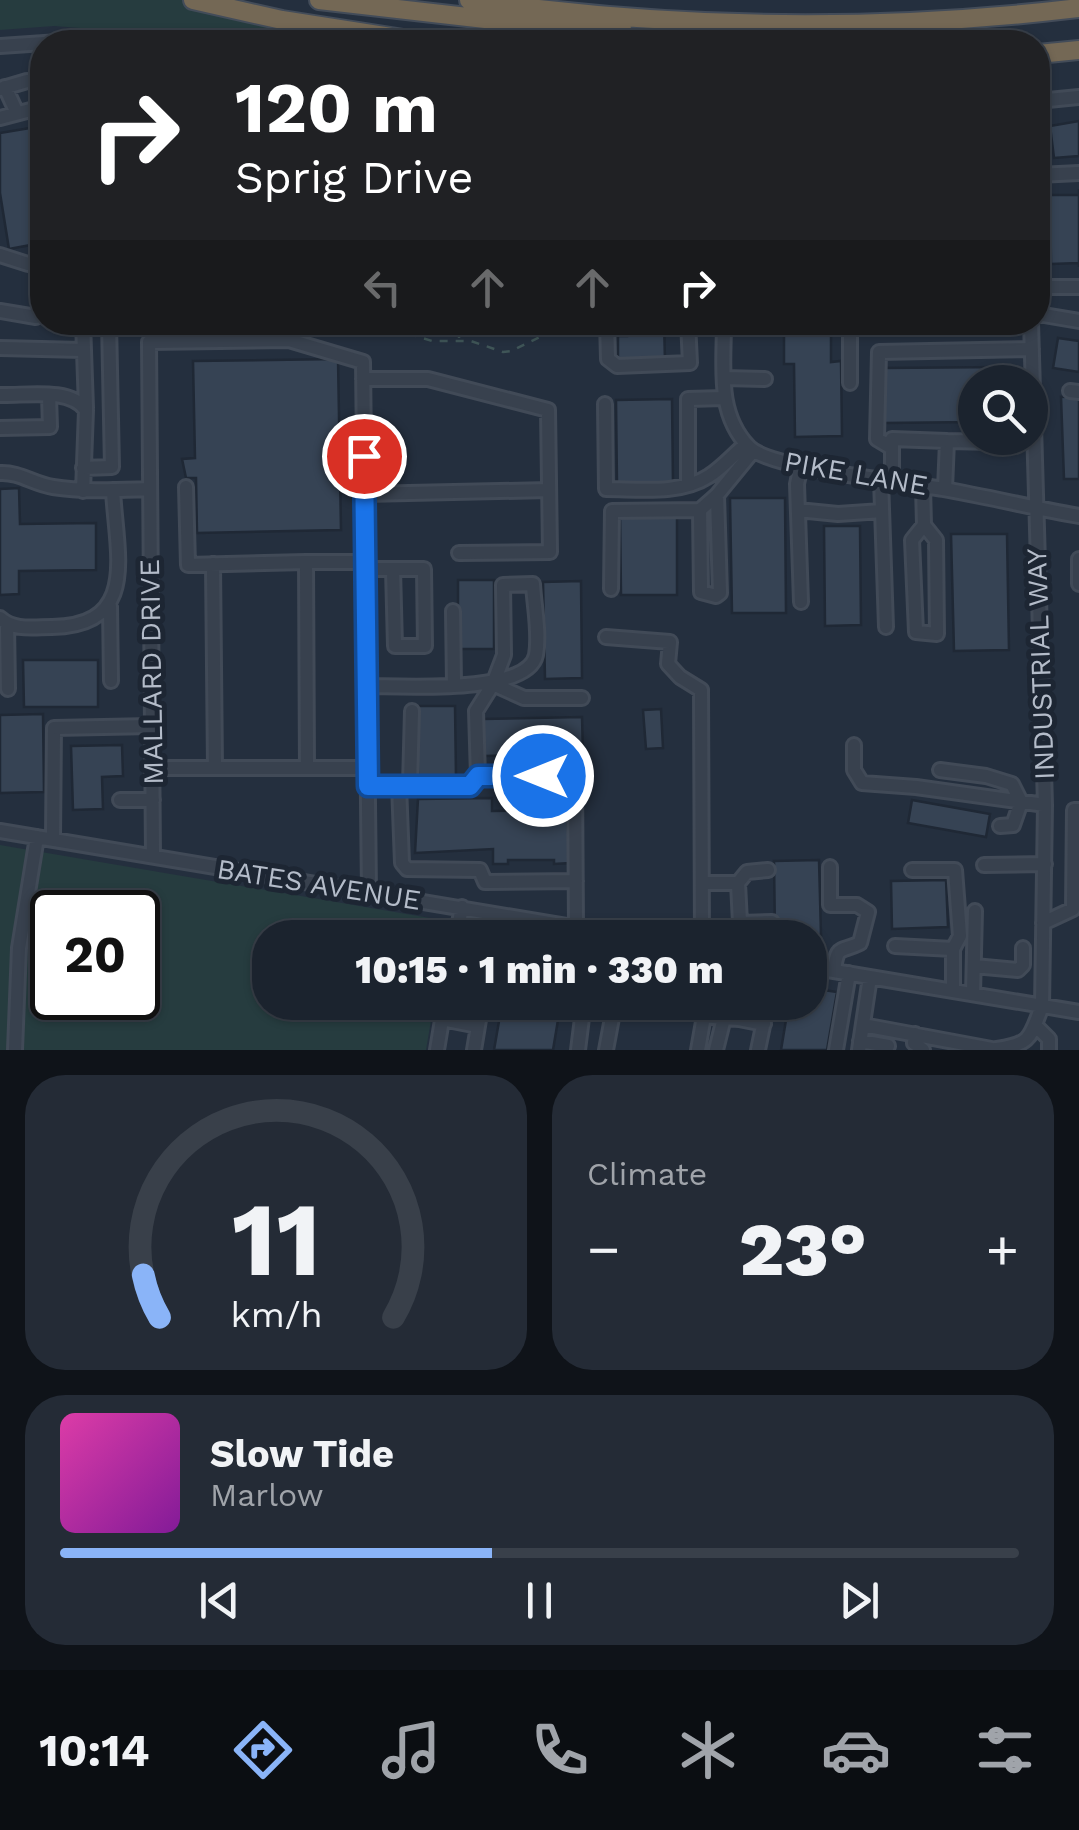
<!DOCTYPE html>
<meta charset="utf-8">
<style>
:root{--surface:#1b232e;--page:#242b36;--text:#f1f3f6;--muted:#a0a4aa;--line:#39404a;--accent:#8ab4f8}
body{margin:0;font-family:"Work Sans",sans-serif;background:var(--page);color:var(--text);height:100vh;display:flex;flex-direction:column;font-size:38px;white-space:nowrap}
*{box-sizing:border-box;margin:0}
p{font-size:32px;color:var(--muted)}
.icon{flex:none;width:55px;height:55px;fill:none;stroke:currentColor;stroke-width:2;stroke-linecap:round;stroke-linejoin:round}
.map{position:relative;height:1050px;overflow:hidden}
.panel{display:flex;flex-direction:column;gap:25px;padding:25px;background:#0f1319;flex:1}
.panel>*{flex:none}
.banner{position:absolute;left:30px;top:30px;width:1020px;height:305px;border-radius:40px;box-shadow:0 2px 8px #0004,0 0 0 2px var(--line);background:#202124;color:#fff;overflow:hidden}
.controls{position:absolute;left:958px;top:365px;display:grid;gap:20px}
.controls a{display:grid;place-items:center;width:90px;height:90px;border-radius:50%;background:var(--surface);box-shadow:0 2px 8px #0004,0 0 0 2px var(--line);font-size:50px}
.speed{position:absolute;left:30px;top:890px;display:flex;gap:20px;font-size:50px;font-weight:700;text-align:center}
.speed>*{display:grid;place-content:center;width:130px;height:130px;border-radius:50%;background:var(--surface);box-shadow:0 2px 8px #0004,0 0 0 2px var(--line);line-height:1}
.speed .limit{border:5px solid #111;border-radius:15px;background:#fff;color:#111}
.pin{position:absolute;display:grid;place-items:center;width:85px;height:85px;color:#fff;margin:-42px;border:5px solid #fff;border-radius:50%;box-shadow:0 2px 10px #0007}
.me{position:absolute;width:110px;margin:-55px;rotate:270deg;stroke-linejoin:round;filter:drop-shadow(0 0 8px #0008)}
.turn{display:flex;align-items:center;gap:35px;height:210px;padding:0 40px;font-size:45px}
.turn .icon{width:130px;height:130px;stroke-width:2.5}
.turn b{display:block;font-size:70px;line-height:85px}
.lanes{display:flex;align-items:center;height:95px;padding:0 40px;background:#0003;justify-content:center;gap:50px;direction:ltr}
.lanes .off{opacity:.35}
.big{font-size:75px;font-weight:800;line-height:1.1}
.panel .card{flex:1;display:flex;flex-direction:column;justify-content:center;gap:15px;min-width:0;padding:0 35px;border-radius:40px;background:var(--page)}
.panel .dial{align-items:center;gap:0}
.dial svg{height:260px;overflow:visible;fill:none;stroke:var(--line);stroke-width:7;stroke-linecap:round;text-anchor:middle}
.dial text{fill:var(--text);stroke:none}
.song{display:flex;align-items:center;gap:30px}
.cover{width:120px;height:120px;border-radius:15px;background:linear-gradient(135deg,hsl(320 70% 55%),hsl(290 70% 35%))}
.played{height:10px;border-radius:5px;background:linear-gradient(90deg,var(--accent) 45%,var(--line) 45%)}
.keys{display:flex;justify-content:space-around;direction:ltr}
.heat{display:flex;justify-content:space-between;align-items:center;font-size:55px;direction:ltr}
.panel .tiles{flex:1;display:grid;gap:25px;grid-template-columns:1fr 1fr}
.card:last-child{grid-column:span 2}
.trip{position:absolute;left:252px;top:920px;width:575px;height:100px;border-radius:40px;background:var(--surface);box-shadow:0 2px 8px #0004,0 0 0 2px var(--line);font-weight:800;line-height:100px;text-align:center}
.tab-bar{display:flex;height:160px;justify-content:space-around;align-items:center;background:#0b0e12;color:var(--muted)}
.tab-bar .icon{width:70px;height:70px}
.tab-bar .selected{color:var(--accent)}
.tab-bar b{font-size:45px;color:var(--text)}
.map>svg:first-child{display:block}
.green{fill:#263c3f;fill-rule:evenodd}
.building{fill:#364354;stroke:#1f2835;stroke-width:2.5}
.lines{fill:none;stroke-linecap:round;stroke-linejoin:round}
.minor-casing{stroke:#414a57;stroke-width:18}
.highway-casing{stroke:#434c59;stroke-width:22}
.path{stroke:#3f5557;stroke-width:2.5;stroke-dasharray:8 8;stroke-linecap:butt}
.minor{stroke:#38414e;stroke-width:12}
.highway{stroke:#746855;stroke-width:18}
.route-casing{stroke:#114b97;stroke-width:25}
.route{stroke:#1a73e8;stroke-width:18}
.labels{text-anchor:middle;stroke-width:10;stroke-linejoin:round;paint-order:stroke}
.street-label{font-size:28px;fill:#b4bcc9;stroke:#1d2633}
</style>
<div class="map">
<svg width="1079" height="1050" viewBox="0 0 1079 1050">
<rect width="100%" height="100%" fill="#242f3e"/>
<!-- green -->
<path class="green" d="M0,0h193l230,42h-238l-80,-12 -51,-4 -54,4z
M0,845l436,74 8,7 2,11 -176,1v64l164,1 -8,47h-426zM52,912h86v86h-86z"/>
<!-- building -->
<path class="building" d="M1079,121v35l-25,2 -4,-32z
M42,126v127l-5,1 -1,-10 -27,5 -9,-56v-60z
M1079,189v78v-4l-28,1 -1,-69h29z
M627,322h37l1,39 -47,1v-26h9z
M784,322h47v40l10,-1 1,75 -47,1 -1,-73h-10z
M1058,338l21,3v31l-26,-4z
M338,359l3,171 -144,3 -1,-55h-10l-4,-19 13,-1 -2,-97z
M1007,367v15h-32v40l-92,1 -1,-55z
M1079,396v83h-15l-3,-82z
M672,399l1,85 -56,1 -1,-85z
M19,488l1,36 76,-1v47l-77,1v23l-19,1v-106z
M730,498h55l1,115h-54z
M620,511h57v84h-56z
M824,526h36l1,99 -36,1z
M951,534h56l2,116 -55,1z
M458,580h36v69h-36z
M581,581l1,97 -37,1 -2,-97z
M23,660h75v47h-74z
M417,706h38l1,71 -38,1z
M661,709l2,39 -17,1 -3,-39z
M43,714l1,78 -44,1v-78z
M582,717l1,37 -100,2 -1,-37z
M122,745l1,31 -21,1 1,32 -30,1 -2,-64z
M492,798v13l75,-1 3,53 -16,1v-4h-46v4h-15v-15l-78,4 3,-54z
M912,800l78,14 -4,23 -78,-14z
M819,860l2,75h-46l-1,-74z
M946,880l2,47 -56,2 -1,-48z
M810,988l27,4 -10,58h-46l8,-48h21z
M502,1004l57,10 -6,36h-59z"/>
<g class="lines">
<!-- minor casing -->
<g class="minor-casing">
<path id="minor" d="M0,46l59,-4
M5,87l12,26
M0,89l27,-8
M1038,101l41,-4
M0,118l42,-11
M1038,175l41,-2
M0,255l28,9 14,-1
M1038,287h41
M0,311l36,6
M1038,314l41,7
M83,322l3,86
M607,322l1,37 9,7 73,-3 -2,-41
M724,322c0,44 -8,91 25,125 21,22 157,35 194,42 46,8 90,19 136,27
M0,348l83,2
M724,378l41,1
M363,379h65l120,31 2,142 -91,1
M850,383v-61
M1070,391l9,1
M0,395c25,1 70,-8 86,15l-3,81
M605,404l1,85c33,0 74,6 103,-13 13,-8 25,-22 37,-32
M0,428l50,-1 -1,-31
M892,448l-15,-9 2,-87 153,-3
M83,468l29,-1 -3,-145
M0,473c20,-1 33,11 53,14 32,5 64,3 96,2
M881,479l5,148
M892,480v-41l55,2
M688,484v-85l36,-1
M923,486l1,39 12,15 1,94 -21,-2 -4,-92 12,-15
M186,487l2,78 118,-3
M945,489l2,-48 49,1
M364,494l185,-4
M717,495l3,98 -4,3 -15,-4 -1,-82 17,-15 36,-44
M798,510l40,4 44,-3
M1079,559v25
M213,564l2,204
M365,569h59l1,77h-30l-2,-77
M611,589l1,-78 88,-1
M801,602l-4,-118 4,-19
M110,606l1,75
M453,611l1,73
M0,618c14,13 34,9 52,9 88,-1 64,-74 61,-137
M7,624l1,65
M606,637l64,5 -2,22 12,13 21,13 1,248
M493,684l31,14h58
M366,686c34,0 162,9 170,-31 4,-22 -2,-50 -3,-71l-30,1 1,70 -11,29 -17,27 2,65 97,-1 1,152
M412,711l-2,74 60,1 8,-10
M854,745v25l8,13 54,4 129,18
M152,768h215
M307,768l-1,-206h59
M940,770l46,6 26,8 9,18 -8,23 -13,1
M399,785l3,78 5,6 73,1 5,12 91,-1
M368,786l40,-1
M120,800h33
M0,831l638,107
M53,839l1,-111 98,-2
M153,856l-4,-514 140,-2 74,22 6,530
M984,865l61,-1
M830,867v38h27l11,7 -8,31c-20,10 -23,1 -26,28
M912,870h43l5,66 -7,13
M703,883h35l2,40
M738,883l9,-11 21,-2
M1043,923l30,-14 1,-99h5
M456,938l6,-31
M737,938l3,-15 32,-1
M895,946l58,3v42
M974,966l44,4 5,-5v-17
M810,967l269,45
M973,994l2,-83
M741,1002l-2,17 25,5
M442,1019l36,7
M863,1025l134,25
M1035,1025l14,14v11
M915,1034l-1,9 9,7
M860,1041l28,5
M997,1049c35,-5 33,-12 45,-43l3,-201 -14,-483
M15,1050l4,-102 18,-111
M437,1050l8,-48
M474,1050l8,-48
M578,1050l6,-48
M606,1050l9,-48
M698,1050l6,-34 20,2
M716,1050l8,-32 15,1
M758,1050l10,-48
M836,1050l13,-77
M859,1050l11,-73"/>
</g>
<!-- highway casing -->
<g class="highway-casing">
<path id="highway" d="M193,0l89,20 141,22
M319,0l175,20 128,9
M469,0c202,29 408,32 610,8
M1038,54l41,-4"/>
</g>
<!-- path -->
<path class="path" d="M346,322l48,7 38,12h39l32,11 8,-1 33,-16 28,-6 5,-7
M459,338l1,-16"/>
<!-- minor -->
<use href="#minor" class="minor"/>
<!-- highway -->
<use href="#highway" class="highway"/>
</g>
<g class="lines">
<!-- route casing -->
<g class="route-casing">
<path id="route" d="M364,456l4,330h102l8,-10h65"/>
</g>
<!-- route -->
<use href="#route" class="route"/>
</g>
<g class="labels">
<!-- street labels -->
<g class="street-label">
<text transform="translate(856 473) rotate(10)" y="10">PIKE LANE</text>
<text transform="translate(1040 664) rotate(-92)" y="10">INDUSTRIAL WAY</text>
<text transform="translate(151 672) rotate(-91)" y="10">MALLARD DRIVE</text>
<text transform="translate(319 884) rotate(9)" y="10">BATES AVENUE</text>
</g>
</g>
</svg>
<div class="controls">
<a><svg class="icon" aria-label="search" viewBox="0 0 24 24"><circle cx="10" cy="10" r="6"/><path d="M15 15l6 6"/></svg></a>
</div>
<div class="speed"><div class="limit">20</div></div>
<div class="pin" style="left:364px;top:456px;background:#d93025"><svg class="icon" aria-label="arrive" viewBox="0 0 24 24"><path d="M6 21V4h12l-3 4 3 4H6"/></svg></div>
<svg class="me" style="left:543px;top:776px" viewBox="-20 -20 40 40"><circle r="17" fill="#1a73e8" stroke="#fff" stroke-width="3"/><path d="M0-11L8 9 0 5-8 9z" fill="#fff"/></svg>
<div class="trip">10:15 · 1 min · 330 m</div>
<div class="banner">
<div class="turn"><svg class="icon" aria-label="right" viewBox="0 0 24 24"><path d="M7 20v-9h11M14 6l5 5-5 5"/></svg><div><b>120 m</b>Sprig Drive</div></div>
<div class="lanes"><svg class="icon off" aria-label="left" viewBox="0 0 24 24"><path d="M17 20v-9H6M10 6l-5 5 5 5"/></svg><svg class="icon off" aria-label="ahead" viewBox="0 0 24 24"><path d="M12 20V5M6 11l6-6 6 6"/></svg><svg class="icon off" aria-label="ahead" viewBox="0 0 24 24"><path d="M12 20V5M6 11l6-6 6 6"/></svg><svg class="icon" aria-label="right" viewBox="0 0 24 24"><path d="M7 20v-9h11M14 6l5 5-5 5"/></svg></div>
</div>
</div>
<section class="panel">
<div class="tiles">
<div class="card dial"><svg viewBox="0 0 100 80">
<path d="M14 69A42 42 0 1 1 86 69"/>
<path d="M14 69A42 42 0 0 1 9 56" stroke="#8ab4f8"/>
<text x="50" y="56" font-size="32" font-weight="700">11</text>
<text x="50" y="72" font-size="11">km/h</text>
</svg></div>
<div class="card"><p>Climate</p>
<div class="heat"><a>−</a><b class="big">23°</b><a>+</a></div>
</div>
<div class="card">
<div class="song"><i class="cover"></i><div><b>Slow Tide</b><p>Marlow</p></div></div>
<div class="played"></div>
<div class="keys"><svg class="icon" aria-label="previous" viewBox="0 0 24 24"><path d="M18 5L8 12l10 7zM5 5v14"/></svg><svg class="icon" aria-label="pause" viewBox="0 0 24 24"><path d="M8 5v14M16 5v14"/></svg><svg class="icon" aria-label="next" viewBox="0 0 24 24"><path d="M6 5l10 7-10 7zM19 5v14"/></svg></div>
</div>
</div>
</section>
<nav class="tab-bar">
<b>10:14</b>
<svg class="icon selected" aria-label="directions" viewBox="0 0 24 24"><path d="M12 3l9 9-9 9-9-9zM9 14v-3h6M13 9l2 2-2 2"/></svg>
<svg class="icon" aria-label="music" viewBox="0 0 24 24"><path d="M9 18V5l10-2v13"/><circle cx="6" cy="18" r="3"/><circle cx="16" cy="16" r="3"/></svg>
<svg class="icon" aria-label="phone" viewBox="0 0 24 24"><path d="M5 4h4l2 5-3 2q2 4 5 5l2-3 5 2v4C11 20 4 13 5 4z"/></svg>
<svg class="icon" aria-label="climate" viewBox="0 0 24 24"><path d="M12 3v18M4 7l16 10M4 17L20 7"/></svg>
<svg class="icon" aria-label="car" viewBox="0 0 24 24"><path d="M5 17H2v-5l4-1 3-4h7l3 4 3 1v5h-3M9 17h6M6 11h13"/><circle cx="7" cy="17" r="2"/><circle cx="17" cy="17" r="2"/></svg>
<svg class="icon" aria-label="filters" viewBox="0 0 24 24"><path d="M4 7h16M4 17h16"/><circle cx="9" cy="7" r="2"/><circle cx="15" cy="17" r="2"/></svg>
</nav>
